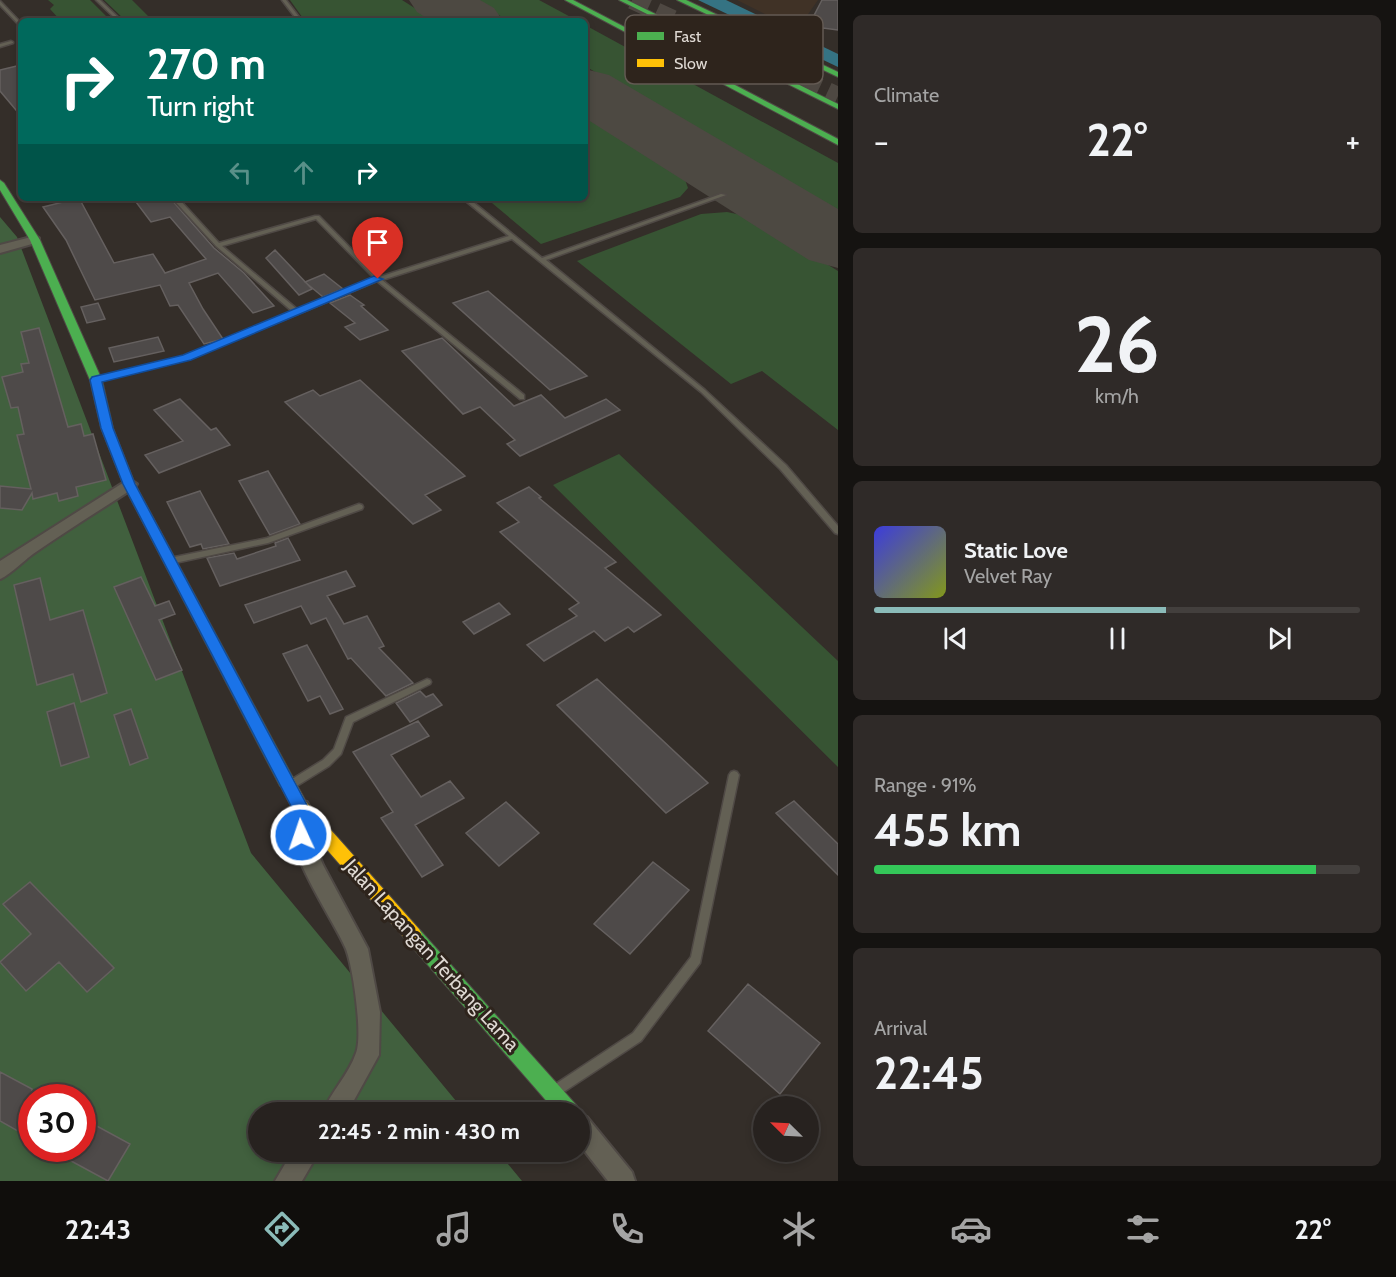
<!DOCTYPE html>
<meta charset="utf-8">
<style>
:root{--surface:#27221f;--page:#2f2a28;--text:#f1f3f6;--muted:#a4a4a4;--line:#433f3d;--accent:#8bbbb9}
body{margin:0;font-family:Cabin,sans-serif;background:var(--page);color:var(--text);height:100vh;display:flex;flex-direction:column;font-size:22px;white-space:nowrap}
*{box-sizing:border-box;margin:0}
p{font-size:20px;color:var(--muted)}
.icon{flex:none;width:33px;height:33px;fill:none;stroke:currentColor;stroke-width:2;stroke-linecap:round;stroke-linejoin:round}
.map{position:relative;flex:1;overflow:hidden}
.panel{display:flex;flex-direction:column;gap:15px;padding:15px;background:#151311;width:558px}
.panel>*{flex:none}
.top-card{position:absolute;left:18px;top:18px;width:570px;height:183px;border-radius:9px;box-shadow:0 3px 9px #0003,0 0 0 2px var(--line);background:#00695c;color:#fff;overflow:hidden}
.needle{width:39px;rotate:294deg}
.buttons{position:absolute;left:753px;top:1096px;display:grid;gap:12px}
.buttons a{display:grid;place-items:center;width:66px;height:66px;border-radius:50%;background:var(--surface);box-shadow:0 3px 9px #0003,0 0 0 2px var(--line);font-size:30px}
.speed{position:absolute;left:18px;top:1084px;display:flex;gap:12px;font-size:30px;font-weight:700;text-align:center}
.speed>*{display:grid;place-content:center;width:78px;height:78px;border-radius:50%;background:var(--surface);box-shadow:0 3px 9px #0003,0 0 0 2px var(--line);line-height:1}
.speed .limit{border:9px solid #d22;background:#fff;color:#111}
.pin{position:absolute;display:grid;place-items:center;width:51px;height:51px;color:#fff;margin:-62px -26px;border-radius:50% 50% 50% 0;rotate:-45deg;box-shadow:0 0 6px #0007}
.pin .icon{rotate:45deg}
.me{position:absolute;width:66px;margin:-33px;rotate:357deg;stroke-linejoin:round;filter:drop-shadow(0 0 4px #0008)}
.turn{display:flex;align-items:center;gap:21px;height:126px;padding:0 30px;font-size:27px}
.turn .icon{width:78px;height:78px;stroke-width:2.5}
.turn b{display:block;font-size:42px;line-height:51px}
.lanes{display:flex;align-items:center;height:57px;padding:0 30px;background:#0003;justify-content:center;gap:30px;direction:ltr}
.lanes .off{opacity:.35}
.big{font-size:45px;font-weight:700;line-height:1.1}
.panel .card{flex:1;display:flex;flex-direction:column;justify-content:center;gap:9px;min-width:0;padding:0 21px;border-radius:9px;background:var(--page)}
.panel .dial{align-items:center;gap:0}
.dial b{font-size:78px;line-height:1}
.song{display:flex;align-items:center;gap:18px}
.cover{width:72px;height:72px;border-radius:9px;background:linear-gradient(135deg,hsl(240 70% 55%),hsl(70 70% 35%))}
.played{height:6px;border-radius:3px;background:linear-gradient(90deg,var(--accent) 60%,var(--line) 60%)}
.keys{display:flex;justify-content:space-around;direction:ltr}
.heat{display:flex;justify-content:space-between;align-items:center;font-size:33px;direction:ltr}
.charge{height:9px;border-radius:4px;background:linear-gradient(90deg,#34c759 91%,var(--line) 0)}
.trip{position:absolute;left:248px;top:1102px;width:342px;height:60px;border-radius:30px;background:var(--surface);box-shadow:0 3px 9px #0003,0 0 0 2px var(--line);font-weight:700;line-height:60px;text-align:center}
.menu{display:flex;height:96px;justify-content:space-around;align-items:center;background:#100e0c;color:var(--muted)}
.menu .icon{width:42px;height:42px}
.menu .active{color:var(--accent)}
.menu b{font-size:27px;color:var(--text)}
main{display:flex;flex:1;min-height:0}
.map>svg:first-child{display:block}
.built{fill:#403226}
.green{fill:#375433}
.forest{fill:#41603e;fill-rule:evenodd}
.water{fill:#357383}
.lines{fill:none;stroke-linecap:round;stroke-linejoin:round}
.runway{fill:#4d4942;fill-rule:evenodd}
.building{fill:#4e4a49;stroke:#65605f;stroke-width:1.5}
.highway-tunnel{stroke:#4e4842;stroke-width:18;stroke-dasharray:18 9;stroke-linecap:butt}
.lane-casing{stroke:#4f4945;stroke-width:3}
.street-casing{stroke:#4f4945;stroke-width:4}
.fast-casing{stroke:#4f4945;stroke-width:2}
.slow-casing{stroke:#4f4945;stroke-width:2}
.lane{fill:#636054;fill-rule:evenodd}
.street{fill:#636054;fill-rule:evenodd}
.fast{fill:#4caf50;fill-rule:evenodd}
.slow{fill:#ffc107;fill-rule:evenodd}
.route{fill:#1a73e8;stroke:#114b97;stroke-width:1.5}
.labels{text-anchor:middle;stroke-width:6;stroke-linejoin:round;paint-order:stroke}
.street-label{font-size:20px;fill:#dfd9d3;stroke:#2e241c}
.key{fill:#2e241c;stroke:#635a53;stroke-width:1.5}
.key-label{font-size:16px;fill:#dfd9d3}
</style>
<main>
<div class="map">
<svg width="838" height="1181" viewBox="0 0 838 1181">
<rect width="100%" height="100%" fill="#342e29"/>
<!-- built -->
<path class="built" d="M737,0h81l-21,30z"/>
<!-- green -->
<path class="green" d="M48,0h42l21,21h-50l-11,-12 4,-4z
M104,0h28l21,21h-27z
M290,0h112l33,21h-130z
M473,0h66l39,21h-69z
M585,25l253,138v52l-253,-149z
M585,115l99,62 4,11 -8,9 -139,47 -55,-46h99z
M727,212l24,5 87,54v159l-76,-59 -31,13 -154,-123 124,-47z
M619,454l219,207v106l-285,-282z"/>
<!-- forest -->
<path class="forest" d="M0,217l17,20 234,616 215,260h-208v39h240l24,29h-522zM32,1098h50v51h-50z"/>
<!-- water -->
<path class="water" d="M698,0h28l112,54v13z"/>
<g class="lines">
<!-- runway -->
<path class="runway" d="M409,0h71l14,8 9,13h-72l-14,-9z
M585,69l24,6 229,134v59l-29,-8 -224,-142z"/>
</g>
<!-- building -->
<path class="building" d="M822,0h16v30l-15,-2 -6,9 -11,-6z
M21,65v51l-21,-25v-21z
M79,198l35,65 39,-9 12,19 41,-14 -36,-42 -19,5 -18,-24h37l44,50 30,25 30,33 -21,7 -35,-40 -29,10 14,26 20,30 -19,5 -26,-39 -8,1 -10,-21 -65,15 -29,-60 -23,-33z
M275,250l37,39 -13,6 -33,-37z
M324,274l19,15 -20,8 -18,-15z
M488,291l99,85 -37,14 -97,-87z
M350,295l14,10 -3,1 27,24 -28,10 -15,-13 10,-4 -25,-20z
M98,303l7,16 -18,4 -6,-16z
M39,328l29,99 13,-3 3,12 9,-2 13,46 -30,7 2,9 -19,5 -2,-8 -24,6 -1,-6 -10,17 -22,-2v-22l31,3 -14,-54 7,-1 -6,-27 -7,1 -9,-31 21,-5 -2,-8 8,-1 -8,-31z
M158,337l6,14 -50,11 -5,-14z
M442,338l72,68 27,-11 24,23 41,-19 14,11 -100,46 -13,-12 8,-4 -35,-33 -17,7 -61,-63z
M360,380l105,96 -40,19 16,15 -28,14 -128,-122 28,-12 7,6z
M180,399l31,31 5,-2 14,17 -71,28 -14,-18 38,-14 -29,-31z
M268,471l32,53 -30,11 -31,-54z
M529,487l12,10 -2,1 77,64 -11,6 56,47 -27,17 -6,-5 -23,14 -11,-10 -50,30 -17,-16 50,-29 -8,-7 10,-6 -79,-71 19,-10 -22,-19z
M200,491l29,53 -26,5 -2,-5 -11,3 -23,-45z
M288,538l12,22 -80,26 -13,-28 27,-5 3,6 39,-13 -1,-3z
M346,571l9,15 -28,10 17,28 23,-8 17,30 -5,2 34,35 -27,13 -35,-38 -3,1 -22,-41 -15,6 -10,-18 -47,17 -9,-18z
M141,577l14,29 14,-5 6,13 -16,6 23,50 -26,10 -42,-93z
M40,578l10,42 33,-10 24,83 -26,9 -8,-28 -36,11 -23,-100z
M499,603l11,11 -36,20 -11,-12z
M307,645l36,64 -13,5 -10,-18 -12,5 -25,-47z
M597,679l111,104 -42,30 -109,-108z
M420,691l6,6 7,-3 9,11 -32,17 -14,-19z
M74,703l15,54 -28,9 -14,-54z
M131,709l17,49 -18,7 -16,-50z
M418,721l11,15 -38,19 30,42 29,-16 14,17 -49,27 28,40 -21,12 -41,-59 12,-6 -40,-60z
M794,801l44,43v31l-62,-62z
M506,802l33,31 -40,33 -33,-33z
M653,862l36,28 -59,64 -36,-30z
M30,882l84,86 -27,24 -28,-30 -33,29 -26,-29 31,-28 -28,-30z
M748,984l72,59 -40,51 -72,-63z
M0,1072l32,17v50l-32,-18z
M82,1118l48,26 -22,37 -59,-32h33z"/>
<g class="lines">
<!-- highway-tunnel -->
<path class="highway-tunnel" d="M632,0l206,96"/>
<!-- lane casing -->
<g class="lane-casing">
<path id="lane" d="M96,0h4l22,21h-4z
M282,0h4l16,21h-4z
M0,1l21,22v4l-21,-22z
M11,41l2,1v1l-13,4v-3z
M721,194l5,1 -180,65 159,130 81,75 52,61v8l-3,-1 -55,-64 -79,-77 -189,-153 -130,41 142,115v4h-4l-143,-118 -188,78 -93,23 -3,-2 1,-1 91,-22 108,-45 -77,-66 -44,-48h6l41,45 96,-27h4l60,61 130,-41 -47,-38h6l74,60zM316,219l58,59 -76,32 -76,-64z
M359,504l3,1 1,2 -1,2 -94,34 -98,21 -4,-3 4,-3 97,-20z
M427,679l3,1 1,2 -1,2 -77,38 -12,32 -12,12 -34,21 -3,1 -3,-1 -2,-3 2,-3 34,-21 11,-11 12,-32z
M734,771l3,1 2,3 -39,188 -59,78 -79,52 -4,2 -4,-2 -2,-4 2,-4 79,-52 58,-76 38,-182 2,-3z"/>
</g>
<!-- street casing -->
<g class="street-casing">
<path id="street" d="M35,236l4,2v4l-39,11v-8z
M129,479l8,5 -3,4c-34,22 -68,43 -101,66 -8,6 -26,23 -33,25v-18z
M300,800l7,2 3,6 1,27 12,30 45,84 12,63 -1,43 -32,58h-25c9,-21 27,-39 34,-60 7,-18 -3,-85 -10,-104 -15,-35 -71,-110 -53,-147z
M579,1113l8,4 45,55 3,9h-27l-29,-37z
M292,1152h27l-17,29h-27z"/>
</g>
<!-- fast casing -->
<g class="fast-casing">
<path id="fast" d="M565,0h8l265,139v6z
M619,0h8l211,104v5z
M677,0h9l152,72v5z
M0,180l4,3 36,57 62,140 11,48 22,56 157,292 2,5 -2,5 -6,2 -6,-2 -157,-302 -22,-56 -11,-48 -60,-140 -30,-50z
M413,927l6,2 158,177 3,7 -1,2 -22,-2 -150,-172 -3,-6 3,-6z"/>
</g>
<!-- slow casing -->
<g class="slow-casing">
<path id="slow" d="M286,774l6,2 14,26 113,127 3,6 -3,6 -6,2 -6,-2 -113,-129 -16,-31 2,-5z"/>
</g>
<!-- lane -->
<use href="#lane" class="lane"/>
<!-- street -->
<use href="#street" class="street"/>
<!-- fast -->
<use href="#fast" class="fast"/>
<!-- slow -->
<use href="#slow" class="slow"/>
</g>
<!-- route -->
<path class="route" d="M374,276l9,3 -192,81 -89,22 11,46 22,56 173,323 1,28 -2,5 -6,2 -6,-2 -2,-5 -1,-27 -169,-324 -22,-56 -11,-48 2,-3 91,-22z"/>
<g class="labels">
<!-- street labels -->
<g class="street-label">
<text transform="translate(432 955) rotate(48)" y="7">Jalan Lapangan Terbang Lama</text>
</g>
</g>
<!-- legend -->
<rect x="625" y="15" width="198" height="69" rx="9" class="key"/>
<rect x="637" y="32" width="27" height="8" fill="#4caf50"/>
<rect x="637" y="59" width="27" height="8" fill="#ffc107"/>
<g class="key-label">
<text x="674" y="42">Fast</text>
<text x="674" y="69">Slow</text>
</g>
</svg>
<div class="buttons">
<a><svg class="needle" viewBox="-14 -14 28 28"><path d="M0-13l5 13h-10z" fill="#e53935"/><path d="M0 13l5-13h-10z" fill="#a4a4a4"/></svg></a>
</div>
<div class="speed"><div class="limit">30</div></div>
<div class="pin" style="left:378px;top:279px;background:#d93025"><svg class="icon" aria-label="arrive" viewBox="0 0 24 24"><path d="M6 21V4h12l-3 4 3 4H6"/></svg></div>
<svg class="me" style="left:301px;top:835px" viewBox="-20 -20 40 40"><circle r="17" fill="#1a73e8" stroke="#fff" stroke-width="3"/><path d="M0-11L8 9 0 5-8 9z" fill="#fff"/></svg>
<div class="trip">22:45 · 2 min · 430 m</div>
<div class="top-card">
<div class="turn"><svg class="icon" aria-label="right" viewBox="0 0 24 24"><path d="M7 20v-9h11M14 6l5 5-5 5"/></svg><div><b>270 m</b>Turn right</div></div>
<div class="lanes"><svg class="icon off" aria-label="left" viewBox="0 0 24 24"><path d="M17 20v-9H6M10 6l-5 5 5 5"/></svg><svg class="icon off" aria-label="ahead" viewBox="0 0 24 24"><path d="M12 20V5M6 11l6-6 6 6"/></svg><svg class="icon" aria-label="right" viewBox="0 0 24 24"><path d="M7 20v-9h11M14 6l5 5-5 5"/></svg></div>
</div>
</div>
<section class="panel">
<div class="card"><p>Climate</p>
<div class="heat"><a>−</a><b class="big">22°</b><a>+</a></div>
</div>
<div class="card dial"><b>26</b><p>km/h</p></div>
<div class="card">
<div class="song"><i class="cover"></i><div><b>Static Love</b><p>Velvet Ray</p></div></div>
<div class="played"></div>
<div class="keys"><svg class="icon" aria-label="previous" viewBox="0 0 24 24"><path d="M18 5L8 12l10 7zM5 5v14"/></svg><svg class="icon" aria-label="pause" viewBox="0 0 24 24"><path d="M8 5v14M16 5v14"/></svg><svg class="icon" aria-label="next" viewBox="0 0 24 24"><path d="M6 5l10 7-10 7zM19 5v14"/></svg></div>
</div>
<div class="card"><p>Range · 91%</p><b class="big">455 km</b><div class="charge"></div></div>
<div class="card"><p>Arrival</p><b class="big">22:45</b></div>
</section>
</main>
<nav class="menu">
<b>22:43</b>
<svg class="icon active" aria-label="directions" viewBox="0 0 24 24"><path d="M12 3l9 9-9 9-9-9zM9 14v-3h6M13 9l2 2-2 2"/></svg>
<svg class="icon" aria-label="music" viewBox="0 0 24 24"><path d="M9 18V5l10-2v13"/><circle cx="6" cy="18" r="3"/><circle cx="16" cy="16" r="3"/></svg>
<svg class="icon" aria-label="phone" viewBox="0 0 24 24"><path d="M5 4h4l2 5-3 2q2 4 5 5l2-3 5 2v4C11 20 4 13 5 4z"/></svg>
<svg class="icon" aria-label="climate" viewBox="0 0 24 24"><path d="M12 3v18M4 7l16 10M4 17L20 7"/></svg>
<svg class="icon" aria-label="car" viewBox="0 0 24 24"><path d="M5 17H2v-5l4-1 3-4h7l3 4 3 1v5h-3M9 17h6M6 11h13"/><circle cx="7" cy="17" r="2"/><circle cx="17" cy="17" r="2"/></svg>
<svg class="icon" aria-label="filters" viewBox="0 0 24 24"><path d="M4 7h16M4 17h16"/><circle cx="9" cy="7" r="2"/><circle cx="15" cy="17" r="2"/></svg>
<b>22°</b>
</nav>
